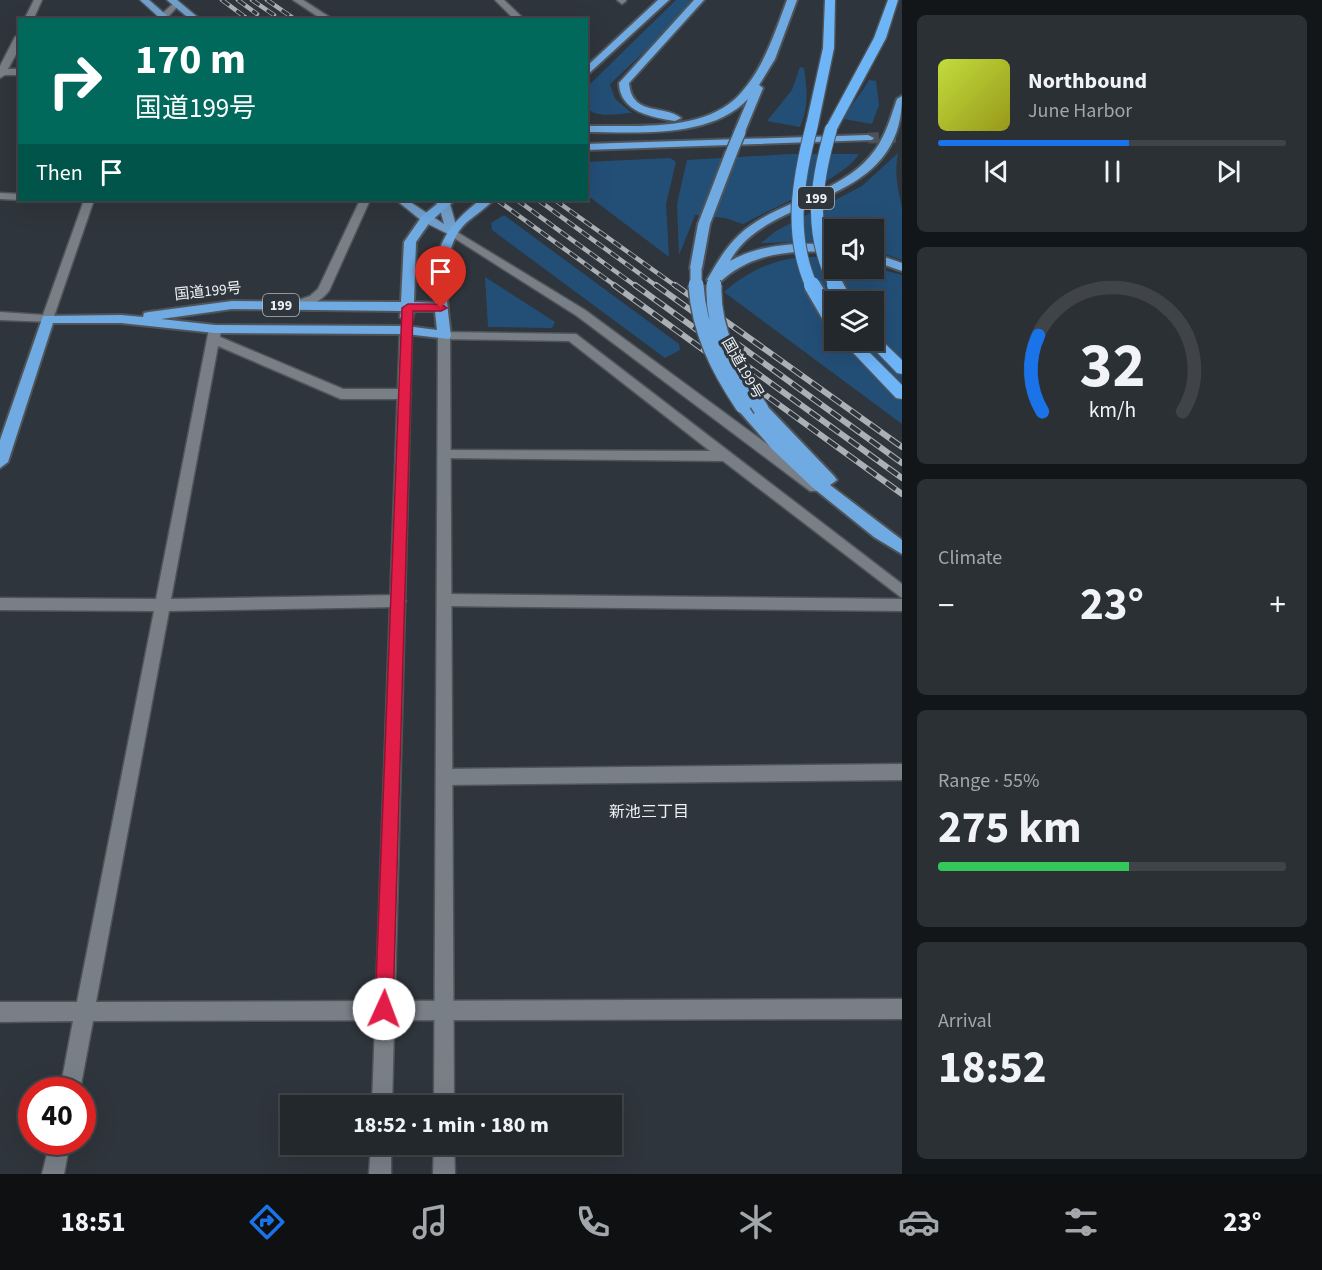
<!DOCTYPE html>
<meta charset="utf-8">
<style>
:root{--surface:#23282d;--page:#2b3035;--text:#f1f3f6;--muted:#a3a6aa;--line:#404449;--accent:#1a73e8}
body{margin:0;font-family:"Source Sans 3","Noto Sans JP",sans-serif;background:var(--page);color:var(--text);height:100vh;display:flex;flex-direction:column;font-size:22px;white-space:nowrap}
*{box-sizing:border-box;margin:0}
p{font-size:20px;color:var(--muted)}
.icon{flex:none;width:33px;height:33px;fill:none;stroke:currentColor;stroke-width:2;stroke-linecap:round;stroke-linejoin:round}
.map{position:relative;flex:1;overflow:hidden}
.panel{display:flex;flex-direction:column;gap:15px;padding:15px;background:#131619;width:420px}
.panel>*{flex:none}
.hud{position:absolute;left:18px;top:18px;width:570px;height:183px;border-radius:0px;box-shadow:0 6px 24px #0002,0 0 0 2px var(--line);background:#00695c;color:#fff;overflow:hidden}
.tools{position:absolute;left:824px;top:219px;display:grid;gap:12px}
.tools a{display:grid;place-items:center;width:60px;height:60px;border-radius:0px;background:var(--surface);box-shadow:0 6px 24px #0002,0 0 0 2px var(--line);font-size:30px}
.speed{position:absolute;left:18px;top:1077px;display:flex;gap:12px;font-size:30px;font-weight:700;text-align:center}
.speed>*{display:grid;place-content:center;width:78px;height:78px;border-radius:50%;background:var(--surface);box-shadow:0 6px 24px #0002,0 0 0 2px var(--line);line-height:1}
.speed .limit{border:9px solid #d22;background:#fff;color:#111}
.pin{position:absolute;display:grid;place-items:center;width:51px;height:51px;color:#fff;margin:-62px -26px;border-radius:50% 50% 50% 0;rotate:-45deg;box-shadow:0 0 6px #0007}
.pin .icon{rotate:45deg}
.me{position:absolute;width:66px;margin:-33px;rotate:2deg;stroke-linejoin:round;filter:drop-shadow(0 0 4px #0008)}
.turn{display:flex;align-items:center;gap:21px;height:126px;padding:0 18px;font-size:27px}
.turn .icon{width:78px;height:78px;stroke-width:2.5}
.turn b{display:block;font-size:42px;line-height:51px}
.then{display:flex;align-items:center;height:57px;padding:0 18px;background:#0003;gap:12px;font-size:22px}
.big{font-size:45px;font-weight:700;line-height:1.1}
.panel .tile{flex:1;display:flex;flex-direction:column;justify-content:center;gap:9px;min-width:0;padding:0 21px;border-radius:9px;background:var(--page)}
.panel .dial{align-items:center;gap:0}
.dial svg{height:156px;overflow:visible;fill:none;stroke:var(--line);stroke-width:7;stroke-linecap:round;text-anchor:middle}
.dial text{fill:var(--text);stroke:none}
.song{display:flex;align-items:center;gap:18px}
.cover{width:72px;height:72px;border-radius:9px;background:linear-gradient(135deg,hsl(70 70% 55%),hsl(60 70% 35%))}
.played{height:6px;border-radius:3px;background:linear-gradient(90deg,var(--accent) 55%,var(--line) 55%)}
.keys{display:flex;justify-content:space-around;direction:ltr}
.heat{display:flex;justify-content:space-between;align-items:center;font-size:33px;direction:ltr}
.charge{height:9px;border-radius:4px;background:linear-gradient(90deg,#34c759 55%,var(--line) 0)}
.trip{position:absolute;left:280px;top:1095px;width:342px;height:60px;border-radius:0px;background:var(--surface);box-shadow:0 6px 24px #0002,0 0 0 2px var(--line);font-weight:700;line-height:60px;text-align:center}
.tabs{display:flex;height:96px;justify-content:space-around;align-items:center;background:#0e1012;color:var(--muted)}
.tabs .icon{width:42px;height:42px}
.tabs .active{color:var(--accent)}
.tabs b{font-size:27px;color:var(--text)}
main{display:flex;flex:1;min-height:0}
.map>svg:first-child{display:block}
.green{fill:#234f77;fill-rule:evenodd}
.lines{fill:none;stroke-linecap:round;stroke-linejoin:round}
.trunk-tunnel{stroke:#4c5158;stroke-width:11;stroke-dasharray:11 6;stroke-linecap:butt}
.minor-casing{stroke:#4f5459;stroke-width:3}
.tertiary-casing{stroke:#4f5459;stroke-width:3}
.primary-casing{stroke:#4f5459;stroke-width:3}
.trunk-casing{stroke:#4f5459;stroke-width:4}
.motorway-casing{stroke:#4f5459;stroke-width:3}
.minor{fill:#787f87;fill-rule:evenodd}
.tertiary{fill:#787f87;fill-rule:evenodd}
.primary{fill:#729fcb;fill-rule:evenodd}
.trunk{fill:#70aae2;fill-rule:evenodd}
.motorway{fill:#6eb5f8;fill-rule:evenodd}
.rail-far1-casing{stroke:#abb0b5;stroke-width:4.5}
.rail-casing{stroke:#abb0b5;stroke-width:6}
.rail-far1{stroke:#2f353c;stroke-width:3;stroke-dasharray:9;stroke-linecap:butt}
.rail{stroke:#2f353c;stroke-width:4;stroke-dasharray:12;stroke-linecap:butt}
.trunk-bridge-far1-casing{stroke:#4f5459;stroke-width:14;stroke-linecap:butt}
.trunk-bridge-casing{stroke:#4f5459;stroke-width:18;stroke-linecap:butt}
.motorway-bridge-far1-casing{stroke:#4f5459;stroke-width:14;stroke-linecap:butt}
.motorway-bridge-casing{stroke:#4f5459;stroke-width:20;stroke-linecap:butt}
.trunk-bridge-far1{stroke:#70aae2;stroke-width:11}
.trunk-bridge{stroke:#70aae2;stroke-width:15}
.motorway-bridge-far1{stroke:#6eb5f8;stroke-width:12}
.motorway-bridge{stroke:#6eb5f8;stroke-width:16}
.route{fill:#e11d48;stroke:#92132f;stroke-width:1.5}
.labels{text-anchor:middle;stroke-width:6;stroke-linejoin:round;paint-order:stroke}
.shield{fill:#2f353c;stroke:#b4b9be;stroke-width:1.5}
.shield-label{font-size:14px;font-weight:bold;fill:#edf1f5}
.street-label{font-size:15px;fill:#edf1f5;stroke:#2f353c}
.neighbourhood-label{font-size:16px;fill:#edf1f5;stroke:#2f353c}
</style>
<main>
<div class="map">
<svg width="902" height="1174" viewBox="0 0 902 1174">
<rect width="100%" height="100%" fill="#2f353c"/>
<!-- green -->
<path class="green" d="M676,0h15l-18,25 -63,59 5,15 17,14c-10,0 -41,7 -45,-7 -2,-5 0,-14 0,-19z
M800,67l4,1c3,22 5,38 -4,59l-33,-6 25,-31z
M869,80l7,1 3,24 -7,19 -28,-5c7,-15 17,-25 25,-39z
M898,153c-4,21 0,35 4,55 0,17 0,36 0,52l-29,-10v-20h-39v11l-73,2 15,-12 86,-45z
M790,154h69c-15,25 -88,54 -116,70l-18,-6 -30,-3 -16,40 -2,-51 10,-44z
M670,158l6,4 -10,42 3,53 -82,-62 -1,-33z
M504,215l175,129 1,6 -15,8 -173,-128 -1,-7z
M834,258v10l39,-1 29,8v149l-178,-132c31,-28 68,-39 110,-34zM834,302h39v38h-39z
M485,277l70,45 -3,6 -64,-1z"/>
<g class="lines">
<!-- trunk-tunnel -->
<path class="trunk-tunnel" d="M868,138l34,-1"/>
<!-- minor casing -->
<g class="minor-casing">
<path id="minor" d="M34,0h8l-9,20h-9z
M293,0h10l31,20h-11z
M495,0h9l21,20h-10z
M617,0h9v1l-4,3z
M20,34v13l-12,22h12v6h-15l-5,3v-12l15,-29z
M0,193l20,1v6h3h-3l-20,-1z
M360,200h10l-41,91c-8,10 -23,19 -36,17v-6l17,-6 8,-7z
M215,325l6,4 -1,8 123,52h61l7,5 -7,5h-63l-123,-53 -47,253 227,-4 5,2 3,4 -3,4 -5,2 -229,4 -73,391 806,-3v20l-809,2 -13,69h-20l13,-69 -73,1v-20h77l77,-391 -154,-1v-12l156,1 53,-270z
M444,332l132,2 326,250v14l-179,-137 -283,-3 -2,-3 7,-5 265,1 -141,-110 -129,-2 -2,-3z
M445,594l457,5v12l-457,-5 -5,-2 -3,-4 3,-4z
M902,764v16l-457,5 -6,-3 -2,-5 2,-5 6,-3z
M50,1142h20l-6,32h-22z"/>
</g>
<!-- tertiary casing -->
<g class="tertiary-casing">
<path id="tertiary" d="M176,1l4,3 -15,16h-10z
M84,200h10l-42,122 -52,-2v-8l43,3z
M452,229l133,81 235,173 2,4 -2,4h-10l-233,-175 -129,-82 -2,-2z
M406,326l6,4 -20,776h-20l28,-776z
M444,332l6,4 4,770h-20l4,-770z
M371,1144h20v30h-22z
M434,1144h20l1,30h-22z"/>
</g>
<!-- primary casing -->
<g class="primary-casing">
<path id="primary" d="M140,0h9l23,20h-10z
M167,0h10l24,20h-10z
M396,200h11l37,24 -5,-18 -6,-6h12l5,4 8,28 -6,3 -4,-1 -26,-13z"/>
</g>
<!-- trunk casing -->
<g class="trunk-casing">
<path id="trunk" d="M658,0h11l-83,76v-9z
M694,0h10l-75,83c3,34 35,21 52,35l-6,3c-24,-4 -55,-9 -56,-38z
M787,0h10l-22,59 -16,26 4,3 -19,46 -10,-2 14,-33c-38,40 -111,33 -162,33v-6c48,-1 119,7 154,-32 24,-26 35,-62 47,-94z
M902,96c0,114 -135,95 -172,165 32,-18 69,-18 104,-17v8c-43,-2 -83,0 -115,31h-10l-2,-3c10,-17 18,-32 32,-45 40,-37 103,-39 136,-85 11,-15 16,-34 22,-51z
M868,135l6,3 -2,2 -286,10v-6z
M732,148l6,3 -28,73 -8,44 -1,3h-10l-1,-3 8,-44 28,-73z
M442,200h13l-25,22 -14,20 -2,60 21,1c-3,-50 6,-73 45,-103h13c-10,12 -25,18 -34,31 -19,29 -12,73 -8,105l-2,3 -43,-5 -191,-1 -94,-10h-68l-45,139 -8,6v-28l43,-124 78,-1 22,2 1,-4 5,-1 83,-11 169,1 3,-60 18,-26zM232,309l169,2 -1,6 7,4 5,-1 2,-9h21l2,19 -31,-4 -191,-1 -54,-6z
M873,253l29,10v8l-29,-10z
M743,401l11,9 2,-5h10l68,71 3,4 -7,5 72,55v14l-28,-17 -62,-50 -39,-37 -35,-40 -2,-4 2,-4z"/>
</g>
<!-- motorway casing -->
<g class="motorway-casing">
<path id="motorway" d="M825,0h10l-1,48 -16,77 -6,4 -6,-4 17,-77z
M888,0h10l-12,38 -49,91 -6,4 -4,-1 -2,-3 49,-91z
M873,335l5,2 24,23v14l-5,-1 -29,-30 -2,-3h7z
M841,340h16l45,45v14l-6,-1z"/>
</g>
<!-- minor -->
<use href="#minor" class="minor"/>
<!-- tertiary -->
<use href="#tertiary" class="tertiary"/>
<!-- primary -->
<use href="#primary" class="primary"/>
<!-- trunk -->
<use href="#trunk" class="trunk"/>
<!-- motorway -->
<use href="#motorway" class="motorway"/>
<!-- rail-far1 casing -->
<g class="rail-far1-casing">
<path id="rail-far1" d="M222,0l27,20
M238,0l19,14
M252,0l22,15
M267,0l29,20
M497,200l120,87
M517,200l120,87
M538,200l120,87
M555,200l122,87"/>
</g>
<!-- rail casing -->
<g class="rail-casing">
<path id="rail" d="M614,285l288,209
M635,285l267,193
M656,285l246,178
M675,285l227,162"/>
</g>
<!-- rail-far1 -->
<use href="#rail-far1" class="rail-far1"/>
<!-- rail -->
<use href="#rail" class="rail"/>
<!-- trunk-bridge-far1 casing -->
<g class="trunk-bridge-far1-casing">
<path id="trunk-bridge-far1" d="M732,151l8,-19
M696,268v19
M714,287v-7"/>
</g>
<!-- trunk-bridge casing -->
<g class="trunk-bridge-casing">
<path id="trunk-bridge" d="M696,285c3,46 22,84 47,121
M714,285c-2,47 21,86 47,124"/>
</g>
<!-- motorway-bridge-far1 casing -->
<g class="motorway-bridge-far1-casing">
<path id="motorway-bridge-far1" d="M812,125c-14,54 -24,109 0,162
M831,129c-16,56 -23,104 5,158"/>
</g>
<!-- motorway-bridge casing -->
<g class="motorway-bridge-casing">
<path id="motorway-bridge" d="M812,285l22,38
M835,285l9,17"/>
</g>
<!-- trunk-bridge-far1 -->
<use href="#trunk-bridge-far1" class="trunk-bridge-far1"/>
<!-- trunk-bridge -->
<use href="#trunk-bridge" class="trunk-bridge"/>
<!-- motorway-bridge-far1 -->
<use href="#motorway-bridge-far1" class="motorway-bridge-far1"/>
<!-- motorway-bridge -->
<use href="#motorway-bridge" class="motorway-bridge"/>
</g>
<!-- route -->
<path class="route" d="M408,304h33l6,4 -6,3h-28l-20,698 -3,7 -6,2 -6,-2 -3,-7 27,-701z"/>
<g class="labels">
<!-- shield labels -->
<g class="shield">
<rect x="798" y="187" width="36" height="22" rx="4.5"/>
<rect x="263" y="294" width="36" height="22" rx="4.5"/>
</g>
<g class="shield-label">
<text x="816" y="203">199</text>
<text x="281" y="310">199</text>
</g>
<!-- street labels -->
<g class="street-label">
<text transform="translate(208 291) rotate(-6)" y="5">国道199号</text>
<text transform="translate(743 368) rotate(60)" y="5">国道199号</text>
</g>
<!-- neighbourhood labels -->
<g class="neighbourhood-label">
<text x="649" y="817">新池三丁目</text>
</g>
</g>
</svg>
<div class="tools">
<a><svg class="icon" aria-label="sound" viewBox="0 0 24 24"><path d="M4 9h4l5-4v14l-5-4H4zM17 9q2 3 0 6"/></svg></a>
<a><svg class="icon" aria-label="layers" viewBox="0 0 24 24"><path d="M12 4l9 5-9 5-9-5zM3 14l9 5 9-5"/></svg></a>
</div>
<div class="speed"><div class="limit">40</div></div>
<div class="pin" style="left:441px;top:308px;background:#d93025"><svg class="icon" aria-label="arrive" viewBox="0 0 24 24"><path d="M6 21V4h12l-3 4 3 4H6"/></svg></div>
<svg class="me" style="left:384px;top:1009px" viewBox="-20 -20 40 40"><circle r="19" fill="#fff"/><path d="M0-13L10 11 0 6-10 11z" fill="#e11d48"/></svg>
<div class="trip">18:52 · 1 min · 180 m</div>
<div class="hud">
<div class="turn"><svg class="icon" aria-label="right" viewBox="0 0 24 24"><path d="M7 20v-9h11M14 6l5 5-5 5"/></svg><div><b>170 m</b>国道199号</div></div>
<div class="then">Then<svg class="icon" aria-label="arrive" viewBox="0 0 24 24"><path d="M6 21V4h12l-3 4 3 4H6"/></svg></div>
</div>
</div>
<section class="panel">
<div class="tile">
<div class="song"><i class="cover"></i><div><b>Northbound</b><p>June Harbor</p></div></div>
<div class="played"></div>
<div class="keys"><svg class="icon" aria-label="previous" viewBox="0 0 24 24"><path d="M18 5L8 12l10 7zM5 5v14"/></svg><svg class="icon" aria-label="pause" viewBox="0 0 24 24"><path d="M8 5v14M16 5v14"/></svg><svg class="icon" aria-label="next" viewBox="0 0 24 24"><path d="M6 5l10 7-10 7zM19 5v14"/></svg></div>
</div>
<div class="tile dial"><svg viewBox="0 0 100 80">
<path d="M14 69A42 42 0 1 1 86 69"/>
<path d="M14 69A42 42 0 0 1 12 30" stroke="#1a73e8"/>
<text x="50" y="56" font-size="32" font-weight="700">32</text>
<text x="50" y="72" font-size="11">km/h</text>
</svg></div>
<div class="tile"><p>Climate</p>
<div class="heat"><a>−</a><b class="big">23°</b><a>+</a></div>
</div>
<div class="tile"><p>Range · 55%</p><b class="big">275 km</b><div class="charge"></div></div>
<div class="tile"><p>Arrival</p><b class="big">18:52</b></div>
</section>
</main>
<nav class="tabs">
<b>18:51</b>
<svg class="icon active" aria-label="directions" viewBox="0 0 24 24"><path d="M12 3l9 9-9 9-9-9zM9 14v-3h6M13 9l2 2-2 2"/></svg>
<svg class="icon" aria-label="music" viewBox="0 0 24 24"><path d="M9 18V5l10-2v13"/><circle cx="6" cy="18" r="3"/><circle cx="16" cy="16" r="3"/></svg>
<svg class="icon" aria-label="phone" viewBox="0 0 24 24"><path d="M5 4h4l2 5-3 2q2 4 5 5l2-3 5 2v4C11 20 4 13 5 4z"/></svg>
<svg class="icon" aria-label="climate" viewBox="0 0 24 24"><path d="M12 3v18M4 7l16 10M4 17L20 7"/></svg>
<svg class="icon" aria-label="car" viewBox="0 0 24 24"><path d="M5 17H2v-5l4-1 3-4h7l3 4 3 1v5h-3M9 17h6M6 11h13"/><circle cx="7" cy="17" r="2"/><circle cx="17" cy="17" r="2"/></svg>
<svg class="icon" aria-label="filters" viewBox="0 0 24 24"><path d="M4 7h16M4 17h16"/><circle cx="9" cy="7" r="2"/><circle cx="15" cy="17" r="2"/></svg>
<b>23°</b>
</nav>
